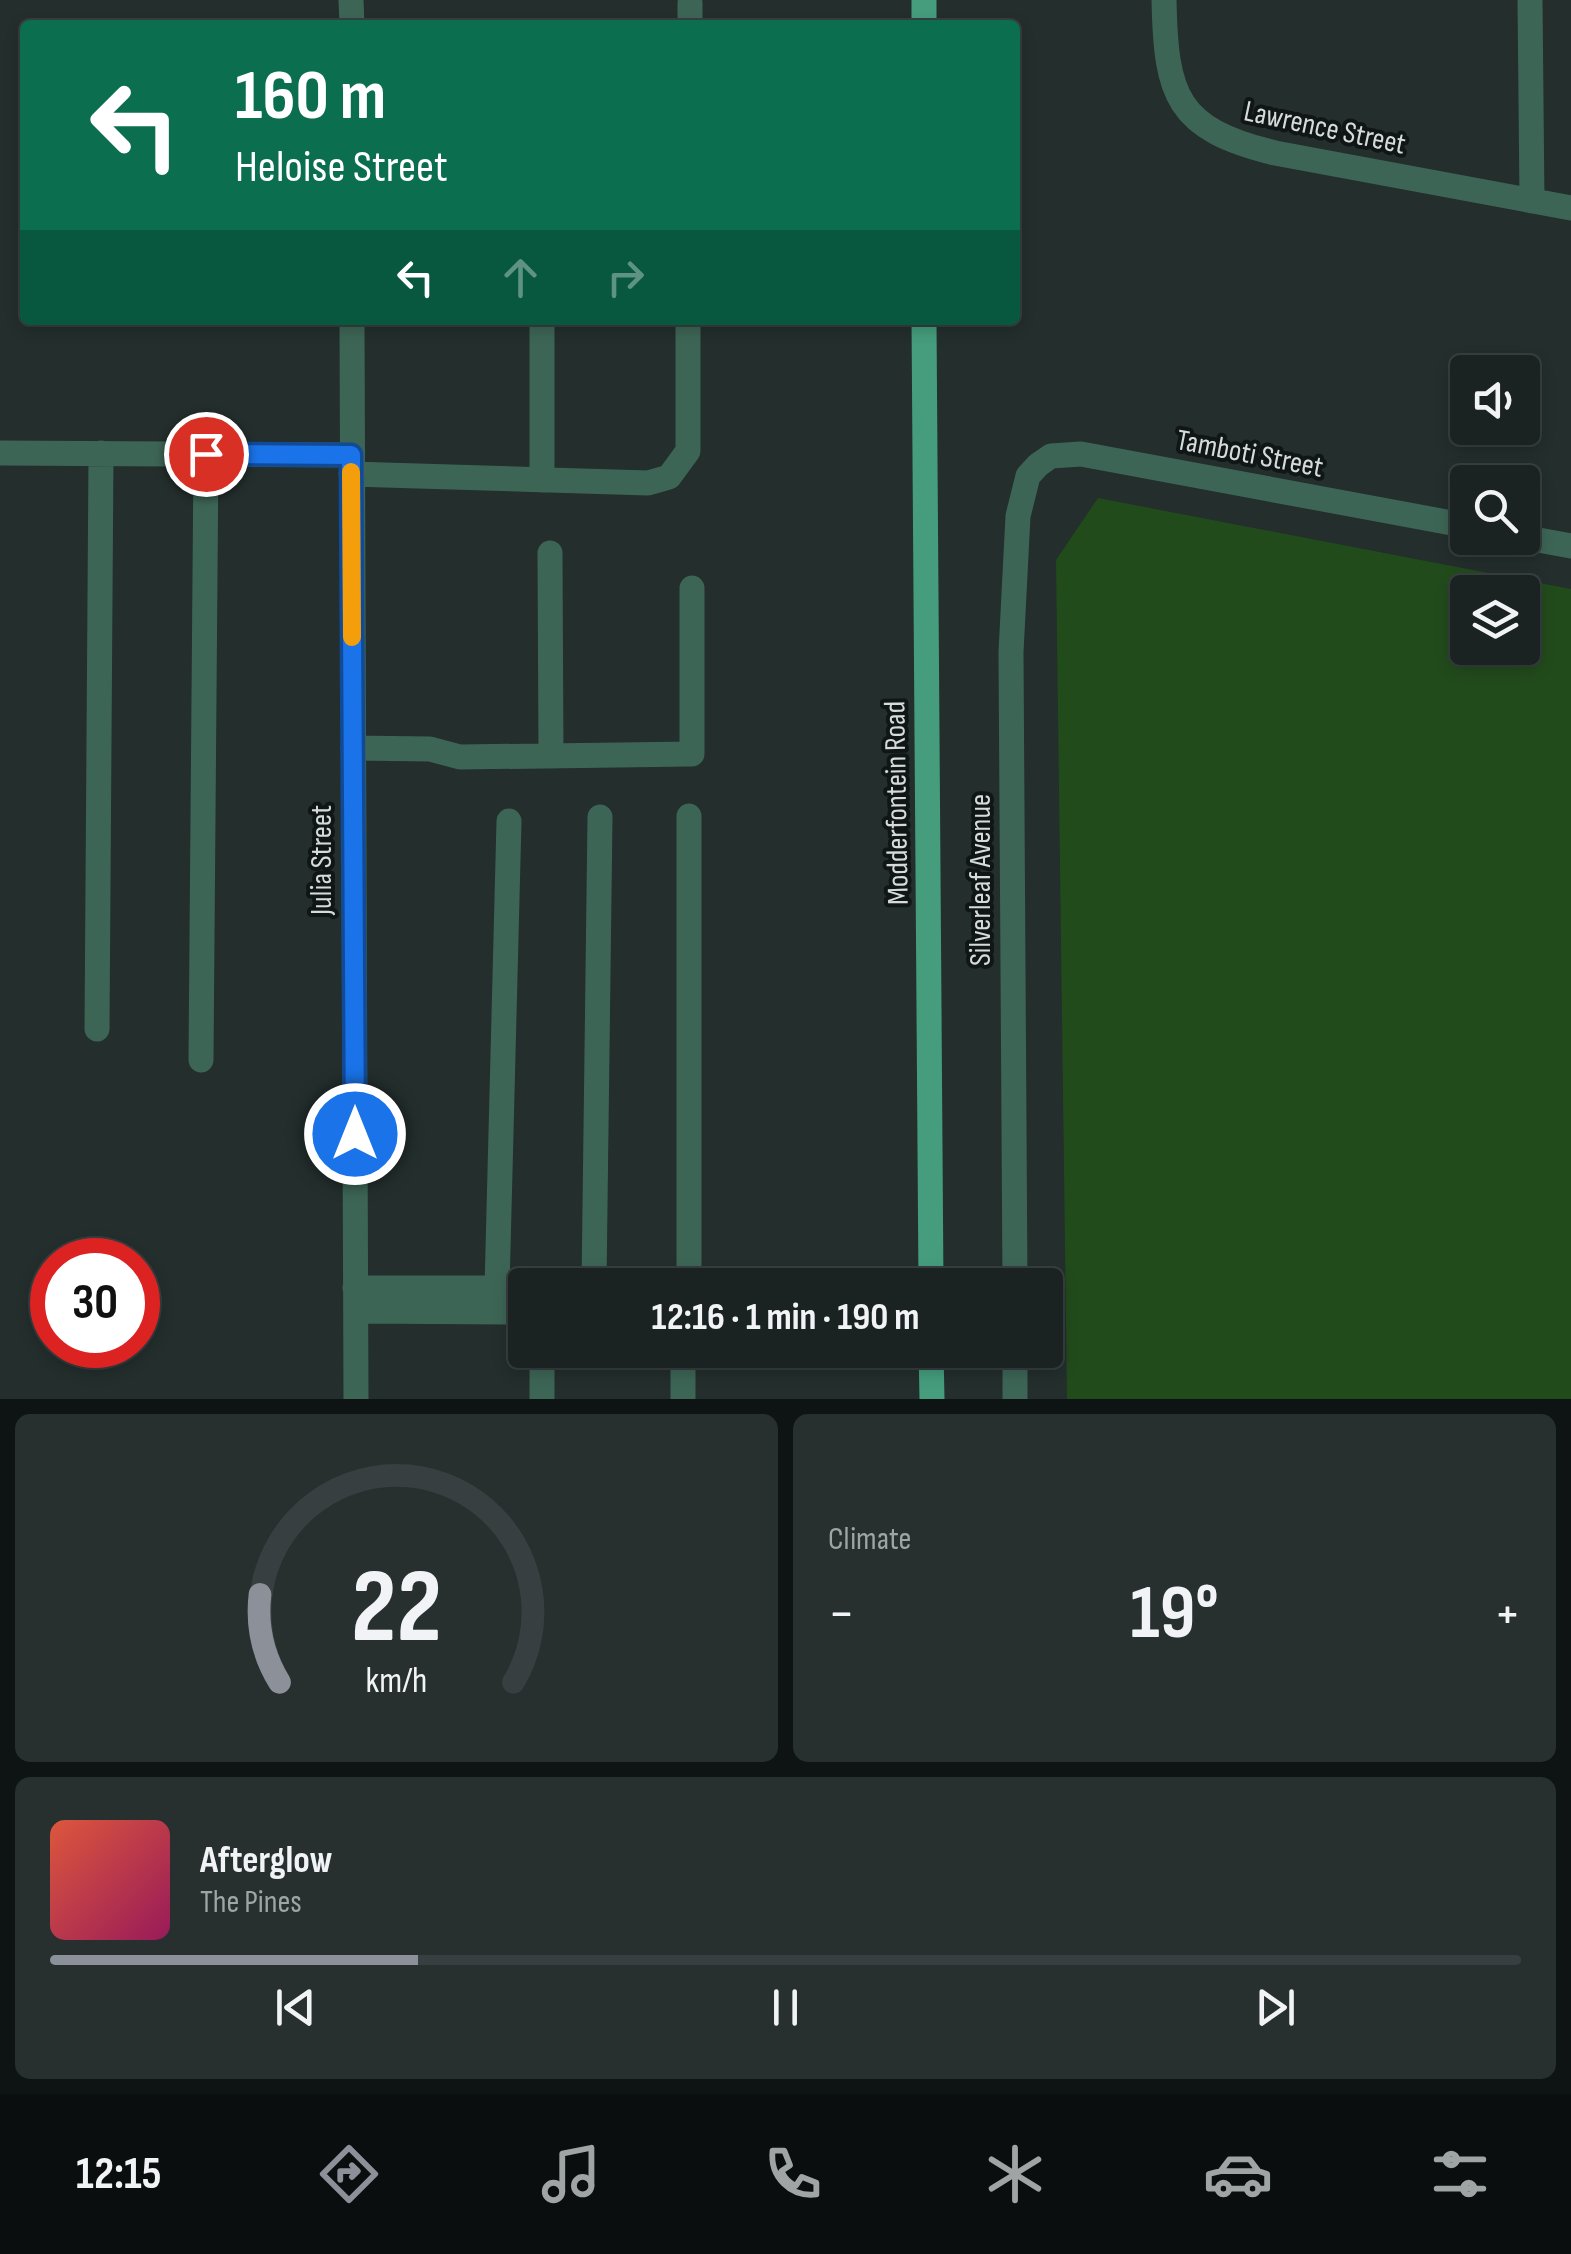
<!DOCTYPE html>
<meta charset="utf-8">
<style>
:root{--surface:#1a2222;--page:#272f2f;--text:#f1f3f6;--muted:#9fa4a5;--line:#383f40;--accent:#8c9099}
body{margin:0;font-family:"Sofia Sans Condensed",sans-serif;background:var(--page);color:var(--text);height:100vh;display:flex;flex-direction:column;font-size:38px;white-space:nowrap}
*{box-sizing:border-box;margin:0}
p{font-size:32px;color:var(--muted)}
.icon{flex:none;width:55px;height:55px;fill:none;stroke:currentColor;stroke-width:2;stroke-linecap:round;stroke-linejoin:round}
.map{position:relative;height:1399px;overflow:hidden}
.drawer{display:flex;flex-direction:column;gap:15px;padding:15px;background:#0e1313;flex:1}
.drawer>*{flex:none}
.guide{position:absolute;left:20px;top:20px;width:1000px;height:305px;border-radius:10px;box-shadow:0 5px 15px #0003,0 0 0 2px var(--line);background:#0b6e4f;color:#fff;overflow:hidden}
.tools{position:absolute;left:1450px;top:355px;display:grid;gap:20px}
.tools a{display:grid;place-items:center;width:90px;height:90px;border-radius:10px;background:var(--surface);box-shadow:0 5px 15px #0003,0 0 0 2px var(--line);font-size:50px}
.speed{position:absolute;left:30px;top:1238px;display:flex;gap:20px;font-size:50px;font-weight:700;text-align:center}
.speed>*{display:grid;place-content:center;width:130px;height:130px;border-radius:50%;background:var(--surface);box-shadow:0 5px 15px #0003,0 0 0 2px var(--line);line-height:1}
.speed .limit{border:15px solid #d22;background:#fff;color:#111}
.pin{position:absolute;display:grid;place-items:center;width:85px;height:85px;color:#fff;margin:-42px;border:5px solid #fff;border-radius:50%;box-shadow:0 2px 10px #0007}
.me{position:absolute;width:110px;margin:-55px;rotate:0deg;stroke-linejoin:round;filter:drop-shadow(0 0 8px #0008)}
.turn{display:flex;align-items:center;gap:35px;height:210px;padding:0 50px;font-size:45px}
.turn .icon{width:130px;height:130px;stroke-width:2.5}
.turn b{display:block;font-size:70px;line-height:85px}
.lanes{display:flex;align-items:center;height:95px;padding:0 50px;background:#0003;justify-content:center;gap:50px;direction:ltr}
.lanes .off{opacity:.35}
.big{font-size:75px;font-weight:700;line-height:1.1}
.drawer .card{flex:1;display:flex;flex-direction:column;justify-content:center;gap:15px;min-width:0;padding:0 35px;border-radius:15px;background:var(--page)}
.drawer .dial{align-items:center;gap:0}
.dial svg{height:260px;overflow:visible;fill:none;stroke:var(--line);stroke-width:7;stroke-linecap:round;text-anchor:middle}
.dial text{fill:var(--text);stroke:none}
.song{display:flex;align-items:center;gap:30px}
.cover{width:120px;height:120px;border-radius:15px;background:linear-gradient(135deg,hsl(10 70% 55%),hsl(330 70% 35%))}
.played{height:10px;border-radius:5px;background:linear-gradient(90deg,var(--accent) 25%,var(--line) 25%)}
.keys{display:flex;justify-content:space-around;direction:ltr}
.heat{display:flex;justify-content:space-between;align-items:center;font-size:55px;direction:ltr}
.drawer .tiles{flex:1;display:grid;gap:15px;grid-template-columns:1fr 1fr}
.card:last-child{grid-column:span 2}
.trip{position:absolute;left:508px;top:1268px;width:555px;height:100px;border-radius:10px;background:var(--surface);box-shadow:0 5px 15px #0003,0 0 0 2px var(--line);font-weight:700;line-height:100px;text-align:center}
.tab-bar{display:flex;height:160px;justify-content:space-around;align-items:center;background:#0a0e0e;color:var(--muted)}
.tab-bar .icon{width:70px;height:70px}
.tab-bar .current{color:var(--accent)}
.tab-bar b{font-size:45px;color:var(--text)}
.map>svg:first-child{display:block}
.green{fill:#224b1c;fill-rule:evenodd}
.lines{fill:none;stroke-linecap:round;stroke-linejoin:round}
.minor{stroke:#3d6555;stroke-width:25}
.primary{stroke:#459d7d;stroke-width:25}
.route-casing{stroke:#114b97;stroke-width:25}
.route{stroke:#1a73e8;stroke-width:18}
.slow{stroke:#f59e0b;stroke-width:18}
.labels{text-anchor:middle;stroke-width:8;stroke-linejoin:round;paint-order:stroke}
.street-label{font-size:30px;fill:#d4dbda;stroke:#101515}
</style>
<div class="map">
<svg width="1571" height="1399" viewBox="0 0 1571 1399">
<rect width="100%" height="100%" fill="#232e2d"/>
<!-- green -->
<path class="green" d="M1098,498l473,91v810h-504l-11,-839zM1468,592h54v56h-54z"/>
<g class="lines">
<!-- minor -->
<path class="minor" d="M351,0l1,25
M1164,0c2,96 12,129 111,153l296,55
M1530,0l2,201
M690,25v-22
M352,320l4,1079
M0,453l351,2
M351,474l297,9 21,-6 19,-26v-131
M542,480v-160
M1522,537l49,9
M550,553l1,203
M353,748l77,1 30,8 232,-3v-166
M97,1029l4,-576
M201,1060l5,-606
M594,1285l6,-468
M678,1285l11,-13v-456
M1015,1285l-4,-633 7,-136 10,-40 10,-11 13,-9 30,-2 387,72
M355,1288h170
M497,1288l12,-467
M356,1311l169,1
M683,1350v49
M1015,1350v49
M542,1399v-49"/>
<!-- primary -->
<path class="primary" d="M924,0v25
M924,320l7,965
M931,1350l1,49"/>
</g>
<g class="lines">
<!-- route casing -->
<g class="route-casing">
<path id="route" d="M206,454l145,1 4,679"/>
</g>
<!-- route -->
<use href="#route" class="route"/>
<!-- slow -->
<path class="slow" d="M351,472l1,165"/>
</g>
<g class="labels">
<!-- street labels -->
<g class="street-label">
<text transform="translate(1325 127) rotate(12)" y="10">Lawrence Street</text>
<text transform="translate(1250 453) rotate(11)" y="10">Tamboti Street</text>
<text transform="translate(896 803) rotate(-91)" y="10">Modderfontein Road</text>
<text transform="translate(321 860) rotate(-90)" y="10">Julia Street</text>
<text transform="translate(980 880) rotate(-90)" y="10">Silverleaf Avenue</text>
</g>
</g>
</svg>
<div class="tools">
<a><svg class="icon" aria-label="sound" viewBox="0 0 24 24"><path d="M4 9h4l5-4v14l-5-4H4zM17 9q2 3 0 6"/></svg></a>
<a><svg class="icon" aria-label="search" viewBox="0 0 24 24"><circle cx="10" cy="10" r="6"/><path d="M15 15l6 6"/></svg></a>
<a><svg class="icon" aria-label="layers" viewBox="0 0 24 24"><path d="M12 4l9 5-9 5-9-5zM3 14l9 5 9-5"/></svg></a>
</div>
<div class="speed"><div class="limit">30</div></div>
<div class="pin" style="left:206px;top:454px;background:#d93025"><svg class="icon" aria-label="arrive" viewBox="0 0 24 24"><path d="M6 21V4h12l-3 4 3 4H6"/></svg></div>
<svg class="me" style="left:355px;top:1134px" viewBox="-20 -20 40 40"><circle r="17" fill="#1a73e8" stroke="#fff" stroke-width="3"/><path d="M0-11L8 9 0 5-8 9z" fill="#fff"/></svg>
<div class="trip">12:16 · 1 min · 190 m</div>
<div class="guide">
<div class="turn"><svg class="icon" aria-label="left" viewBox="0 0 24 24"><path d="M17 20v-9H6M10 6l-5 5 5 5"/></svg><div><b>160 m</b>Heloise Street</div></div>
<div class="lanes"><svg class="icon" aria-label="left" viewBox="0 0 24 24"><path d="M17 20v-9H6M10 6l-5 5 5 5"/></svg><svg class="icon off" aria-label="ahead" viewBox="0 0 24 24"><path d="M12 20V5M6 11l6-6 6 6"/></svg><svg class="icon off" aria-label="right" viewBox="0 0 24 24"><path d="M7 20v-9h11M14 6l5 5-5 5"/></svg></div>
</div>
</div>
<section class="drawer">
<div class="tiles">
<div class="card dial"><svg viewBox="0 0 100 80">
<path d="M14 69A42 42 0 1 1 86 69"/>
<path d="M14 69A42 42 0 0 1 8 42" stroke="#8c9099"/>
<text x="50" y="56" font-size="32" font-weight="700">22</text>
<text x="50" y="72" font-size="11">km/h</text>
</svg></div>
<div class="card"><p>Climate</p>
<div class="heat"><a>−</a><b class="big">19°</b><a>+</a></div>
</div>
<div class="card">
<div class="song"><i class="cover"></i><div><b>Afterglow</b><p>The Pines</p></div></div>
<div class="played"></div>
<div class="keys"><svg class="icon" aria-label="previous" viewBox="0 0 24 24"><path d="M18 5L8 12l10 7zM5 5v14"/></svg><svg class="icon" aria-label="pause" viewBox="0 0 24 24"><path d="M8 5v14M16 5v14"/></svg><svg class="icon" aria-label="next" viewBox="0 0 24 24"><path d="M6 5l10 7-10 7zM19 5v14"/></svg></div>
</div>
</div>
</section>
<nav class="tab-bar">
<b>12:15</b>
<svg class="icon current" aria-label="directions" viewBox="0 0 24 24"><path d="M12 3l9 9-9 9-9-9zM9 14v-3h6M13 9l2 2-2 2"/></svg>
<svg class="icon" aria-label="music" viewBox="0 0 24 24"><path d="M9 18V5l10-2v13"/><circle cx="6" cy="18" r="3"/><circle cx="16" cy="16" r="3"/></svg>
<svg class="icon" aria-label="phone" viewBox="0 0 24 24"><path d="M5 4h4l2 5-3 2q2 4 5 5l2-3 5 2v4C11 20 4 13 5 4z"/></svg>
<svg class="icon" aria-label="climate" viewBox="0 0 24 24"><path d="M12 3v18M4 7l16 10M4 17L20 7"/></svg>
<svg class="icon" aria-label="car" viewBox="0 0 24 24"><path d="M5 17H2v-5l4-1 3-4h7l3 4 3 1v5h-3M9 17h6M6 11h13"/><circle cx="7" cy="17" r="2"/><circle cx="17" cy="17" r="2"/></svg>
<svg class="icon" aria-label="filters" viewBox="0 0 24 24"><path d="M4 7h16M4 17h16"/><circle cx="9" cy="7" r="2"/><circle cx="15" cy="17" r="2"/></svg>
</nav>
